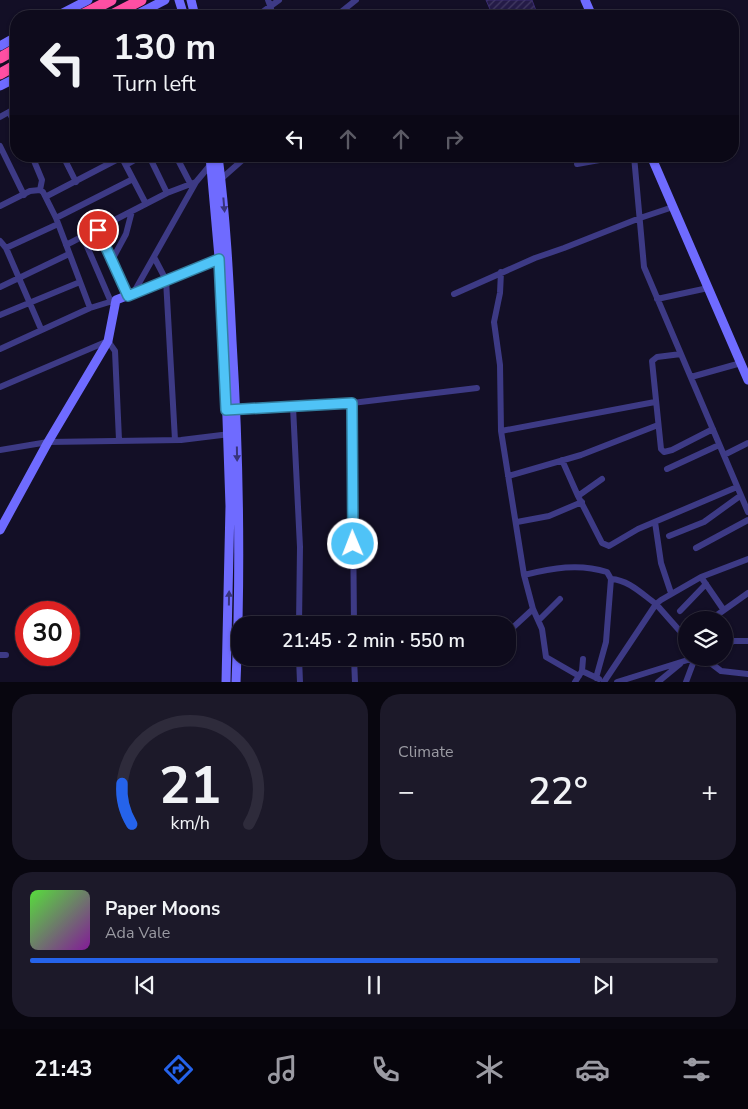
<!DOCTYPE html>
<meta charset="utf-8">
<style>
:root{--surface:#0e0b1c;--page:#1c1929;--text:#f1f3f6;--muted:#9b9ba3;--line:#2e2b3b;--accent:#2563eb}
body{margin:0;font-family:"Nunito Sans",sans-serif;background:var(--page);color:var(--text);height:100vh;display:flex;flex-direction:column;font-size:19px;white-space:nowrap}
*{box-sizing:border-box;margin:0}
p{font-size:16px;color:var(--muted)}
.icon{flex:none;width:28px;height:28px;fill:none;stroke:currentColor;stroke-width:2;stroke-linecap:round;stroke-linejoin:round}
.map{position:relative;height:682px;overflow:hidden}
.side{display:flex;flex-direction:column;gap:12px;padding:12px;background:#08060f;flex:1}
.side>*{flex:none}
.guide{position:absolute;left:10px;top:10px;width:729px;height:152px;border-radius:20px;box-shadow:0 1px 4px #0004,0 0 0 1px var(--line);background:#0e0b1c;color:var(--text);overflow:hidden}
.buttons{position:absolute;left:678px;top:611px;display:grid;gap:10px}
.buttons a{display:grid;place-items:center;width:55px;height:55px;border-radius:50%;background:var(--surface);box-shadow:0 1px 4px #0004,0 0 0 1px var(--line);font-size:25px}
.speed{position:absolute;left:15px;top:601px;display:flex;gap:10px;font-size:25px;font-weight:700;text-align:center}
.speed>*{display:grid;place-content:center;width:65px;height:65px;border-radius:50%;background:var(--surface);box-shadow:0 1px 4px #0004,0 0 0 1px var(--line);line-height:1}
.speed .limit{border:8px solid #d22;background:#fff;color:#111}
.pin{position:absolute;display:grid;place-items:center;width:42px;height:42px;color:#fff;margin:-21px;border:2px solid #fff;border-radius:50%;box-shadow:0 1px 5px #0007}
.me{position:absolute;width:55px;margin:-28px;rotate:359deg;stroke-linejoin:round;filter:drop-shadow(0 0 4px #0008)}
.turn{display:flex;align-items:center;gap:18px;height:105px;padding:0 20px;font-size:22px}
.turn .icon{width:65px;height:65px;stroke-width:2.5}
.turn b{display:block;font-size:35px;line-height:42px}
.lanes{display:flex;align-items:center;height:48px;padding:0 20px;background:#0003;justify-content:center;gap:25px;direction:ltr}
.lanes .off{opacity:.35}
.big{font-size:38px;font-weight:600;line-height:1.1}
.side .card{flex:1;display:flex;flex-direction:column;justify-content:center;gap:8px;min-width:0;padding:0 18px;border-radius:20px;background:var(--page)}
.side .dial{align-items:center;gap:0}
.dial svg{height:130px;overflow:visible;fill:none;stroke:var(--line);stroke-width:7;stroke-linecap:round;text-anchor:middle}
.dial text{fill:var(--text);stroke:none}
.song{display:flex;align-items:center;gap:15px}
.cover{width:60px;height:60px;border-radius:8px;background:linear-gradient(135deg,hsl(110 70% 55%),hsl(290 70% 35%))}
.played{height:5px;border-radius:2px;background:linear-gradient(90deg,var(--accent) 80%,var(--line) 80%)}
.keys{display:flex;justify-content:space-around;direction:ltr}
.heat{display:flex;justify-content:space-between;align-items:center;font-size:28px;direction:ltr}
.side .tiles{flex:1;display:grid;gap:12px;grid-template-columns:1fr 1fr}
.card:last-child{grid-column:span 2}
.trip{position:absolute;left:231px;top:616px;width:285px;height:50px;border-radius:20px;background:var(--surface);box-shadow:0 1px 4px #0004,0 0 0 1px var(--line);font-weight:600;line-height:50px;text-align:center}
.tab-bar{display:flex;height:80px;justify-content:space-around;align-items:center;background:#06040b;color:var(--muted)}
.tab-bar .icon{width:35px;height:35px}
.tab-bar .current{color:var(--accent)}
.tab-bar b{font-size:22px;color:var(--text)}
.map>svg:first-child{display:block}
.building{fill:url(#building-hatch);stroke:#3b2d73}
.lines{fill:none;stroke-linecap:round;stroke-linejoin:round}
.street{stroke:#3d3a85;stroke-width:6}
.secondary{stroke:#6f6bff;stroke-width:9}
.highway{stroke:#ff4fa3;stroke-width:11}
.oneway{fill:#38347d}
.route-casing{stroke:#337fa1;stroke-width:12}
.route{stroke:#4fc3f7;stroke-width:9}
</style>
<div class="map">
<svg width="748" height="682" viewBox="0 0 748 682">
<defs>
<pattern id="building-hatch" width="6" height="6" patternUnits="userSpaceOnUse" patternTransform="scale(1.25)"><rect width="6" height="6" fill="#241b47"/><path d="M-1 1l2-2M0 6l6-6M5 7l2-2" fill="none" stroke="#433b63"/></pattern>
</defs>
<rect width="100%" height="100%" fill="#130f26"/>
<!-- building -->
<path class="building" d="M486,0h46l6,16h-45z"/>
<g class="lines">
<!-- street -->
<path class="street" d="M268,0l3,8
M257,16l22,-16
M336,16l20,-16
M9,112l7,13
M0,117l16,-9
M0,146l24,49
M32,156l10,24 -2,10
M63,156l13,26
M121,156l25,48
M149,156l18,37
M176,156l14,27
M634,156l10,111 104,245
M577,164l45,-8
M126,165l16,-9
M221,179l26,-23
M47,196l75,-39
M0,206l30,-15 10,-1 3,2 13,26 34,90
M56,218l77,-39
M98,230l30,66
M83,237l28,65
M0,241l6,7 35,81
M66,245l101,-52 29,-11
M6,248l52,-24
M155,259l11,21 9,160
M112,260l14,-26 6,-23
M501,272l-1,21 -6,29 6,43 1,66 23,144 9,34 9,20 4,28 33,19
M0,287l69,-33
M134,292l62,-110 15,-18
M454,294l81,-36 29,-10 76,-30 33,-11
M657,299l51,-11
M0,315l80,-33
M0,349l90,-41 26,-8
M681,354l-24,3 -5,4 9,88 3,3 8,-2 41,-21
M691,377l50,-14
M0,387l108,-46 7,10 4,89
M352,403l2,222
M293,407l7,140 -1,78
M233,410l119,-7 125,-15
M501,431l154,-29
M0,450l48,-8 133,-2 49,-6
M724,455l24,-12
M562,460l16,36 24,-17
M667,469l52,-24
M508,476l73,-21 77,-30
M578,496l24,47 7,3 29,-17 99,-42
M517,522l32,-6 33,-14
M655,522l6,41 10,30
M669,536l35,-14 36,-26
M696,548l52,-28
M524,575c28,-7 55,-12 83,-3l4,7
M701,577l47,-18
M680,611l26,-27
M539,620l21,-21
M710,620l38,-27
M256,625l145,-5
M508,632l25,-23
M686,638l-30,-34 5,-4 40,-23 22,32
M724,645l10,-4h14
M0,655h6
M299,658l1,24
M354,658l1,24
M704,658l17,13 27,3
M582,671l17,8
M596,678l10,-36 5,-63c18,1 31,15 45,25l-52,78
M575,682l7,-11 1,-12
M617,682l77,-24
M658,682l22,-18
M686,682l9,-24"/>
<!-- secondary -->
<path class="secondary" d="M179,0l5,16
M191,0l4,16
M585,0l7,16
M57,16l31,-16
M134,16l31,-16
M0,46l16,-9
M0,86l16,-8
M210,156l13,146 7,204 -4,176
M218,156c8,62 11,123 14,185 7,114 9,227 4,341
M651,156l97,224
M0,530l48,-88 60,-101 8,-41 107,-42"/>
<!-- highway -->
<path class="highway" d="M80,16l31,-16
M110,16l31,-16
M0,58l16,-9
M0,74l16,-9"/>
</g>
<!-- one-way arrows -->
<defs><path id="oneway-solid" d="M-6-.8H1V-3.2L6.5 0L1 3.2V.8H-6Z" transform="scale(1.25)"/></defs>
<g class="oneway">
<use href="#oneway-solid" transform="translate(224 205) rotate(85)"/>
<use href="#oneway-solid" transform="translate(237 454) rotate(89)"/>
<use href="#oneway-solid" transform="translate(229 598) rotate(-89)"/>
</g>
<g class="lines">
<!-- route casing -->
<g class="route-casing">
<path id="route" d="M98,230l30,66 91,-37 7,151 126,-7 1,141"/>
</g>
<!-- route -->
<use href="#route" class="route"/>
</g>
</svg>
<div class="buttons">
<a><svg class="icon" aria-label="layers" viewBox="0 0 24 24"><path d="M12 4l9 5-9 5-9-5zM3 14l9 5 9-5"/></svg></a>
</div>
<div class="speed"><div class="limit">30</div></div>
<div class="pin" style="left:98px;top:230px;background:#d93025"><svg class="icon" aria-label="arrive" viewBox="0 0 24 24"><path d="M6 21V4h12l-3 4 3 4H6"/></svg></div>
<svg class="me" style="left:353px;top:544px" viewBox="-20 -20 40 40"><circle r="17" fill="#4fc3f7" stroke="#fff" stroke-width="3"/><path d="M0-11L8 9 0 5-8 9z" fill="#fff"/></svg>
<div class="trip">21:45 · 2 min · 550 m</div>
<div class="guide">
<div class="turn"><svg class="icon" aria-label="left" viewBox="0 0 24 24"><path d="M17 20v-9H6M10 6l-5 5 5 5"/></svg><div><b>130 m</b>Turn left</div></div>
<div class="lanes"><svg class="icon" aria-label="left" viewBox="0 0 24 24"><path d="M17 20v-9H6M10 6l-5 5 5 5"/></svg><svg class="icon off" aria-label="ahead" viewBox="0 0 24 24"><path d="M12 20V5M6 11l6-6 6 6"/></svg><svg class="icon off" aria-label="ahead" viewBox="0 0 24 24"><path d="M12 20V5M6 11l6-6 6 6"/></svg><svg class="icon off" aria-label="right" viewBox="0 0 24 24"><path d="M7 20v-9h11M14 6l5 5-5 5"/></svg></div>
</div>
</div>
<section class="side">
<div class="tiles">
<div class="card dial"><svg viewBox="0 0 100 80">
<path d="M14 69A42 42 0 1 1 86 69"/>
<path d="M14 69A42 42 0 0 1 8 44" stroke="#2563eb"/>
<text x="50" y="56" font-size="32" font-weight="700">21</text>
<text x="50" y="72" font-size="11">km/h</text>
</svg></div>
<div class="card"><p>Climate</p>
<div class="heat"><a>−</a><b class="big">22°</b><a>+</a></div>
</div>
<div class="card">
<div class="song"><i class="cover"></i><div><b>Paper Moons</b><p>Ada Vale</p></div></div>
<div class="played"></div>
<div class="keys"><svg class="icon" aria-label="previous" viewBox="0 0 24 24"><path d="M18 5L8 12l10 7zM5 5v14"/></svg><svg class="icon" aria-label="pause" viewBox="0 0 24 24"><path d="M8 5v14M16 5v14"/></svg><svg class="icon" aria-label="next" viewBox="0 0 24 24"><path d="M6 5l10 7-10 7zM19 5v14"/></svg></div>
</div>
</div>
</section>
<nav class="tab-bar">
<b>21:43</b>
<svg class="icon current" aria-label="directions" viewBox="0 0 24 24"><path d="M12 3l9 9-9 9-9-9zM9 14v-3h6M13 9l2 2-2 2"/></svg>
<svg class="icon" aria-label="music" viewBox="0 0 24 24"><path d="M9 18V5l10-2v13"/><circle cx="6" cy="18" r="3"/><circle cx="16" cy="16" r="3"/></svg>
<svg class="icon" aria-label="phone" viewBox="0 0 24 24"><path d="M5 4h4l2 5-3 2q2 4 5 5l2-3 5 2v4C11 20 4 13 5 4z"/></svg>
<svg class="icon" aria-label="climate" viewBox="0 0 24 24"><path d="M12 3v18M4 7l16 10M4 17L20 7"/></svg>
<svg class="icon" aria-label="car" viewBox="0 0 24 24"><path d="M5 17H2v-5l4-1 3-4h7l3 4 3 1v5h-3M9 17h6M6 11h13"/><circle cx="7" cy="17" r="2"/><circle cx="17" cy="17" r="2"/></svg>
<svg class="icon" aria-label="filters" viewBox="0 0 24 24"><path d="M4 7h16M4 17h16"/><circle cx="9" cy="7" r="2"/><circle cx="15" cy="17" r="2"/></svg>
</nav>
